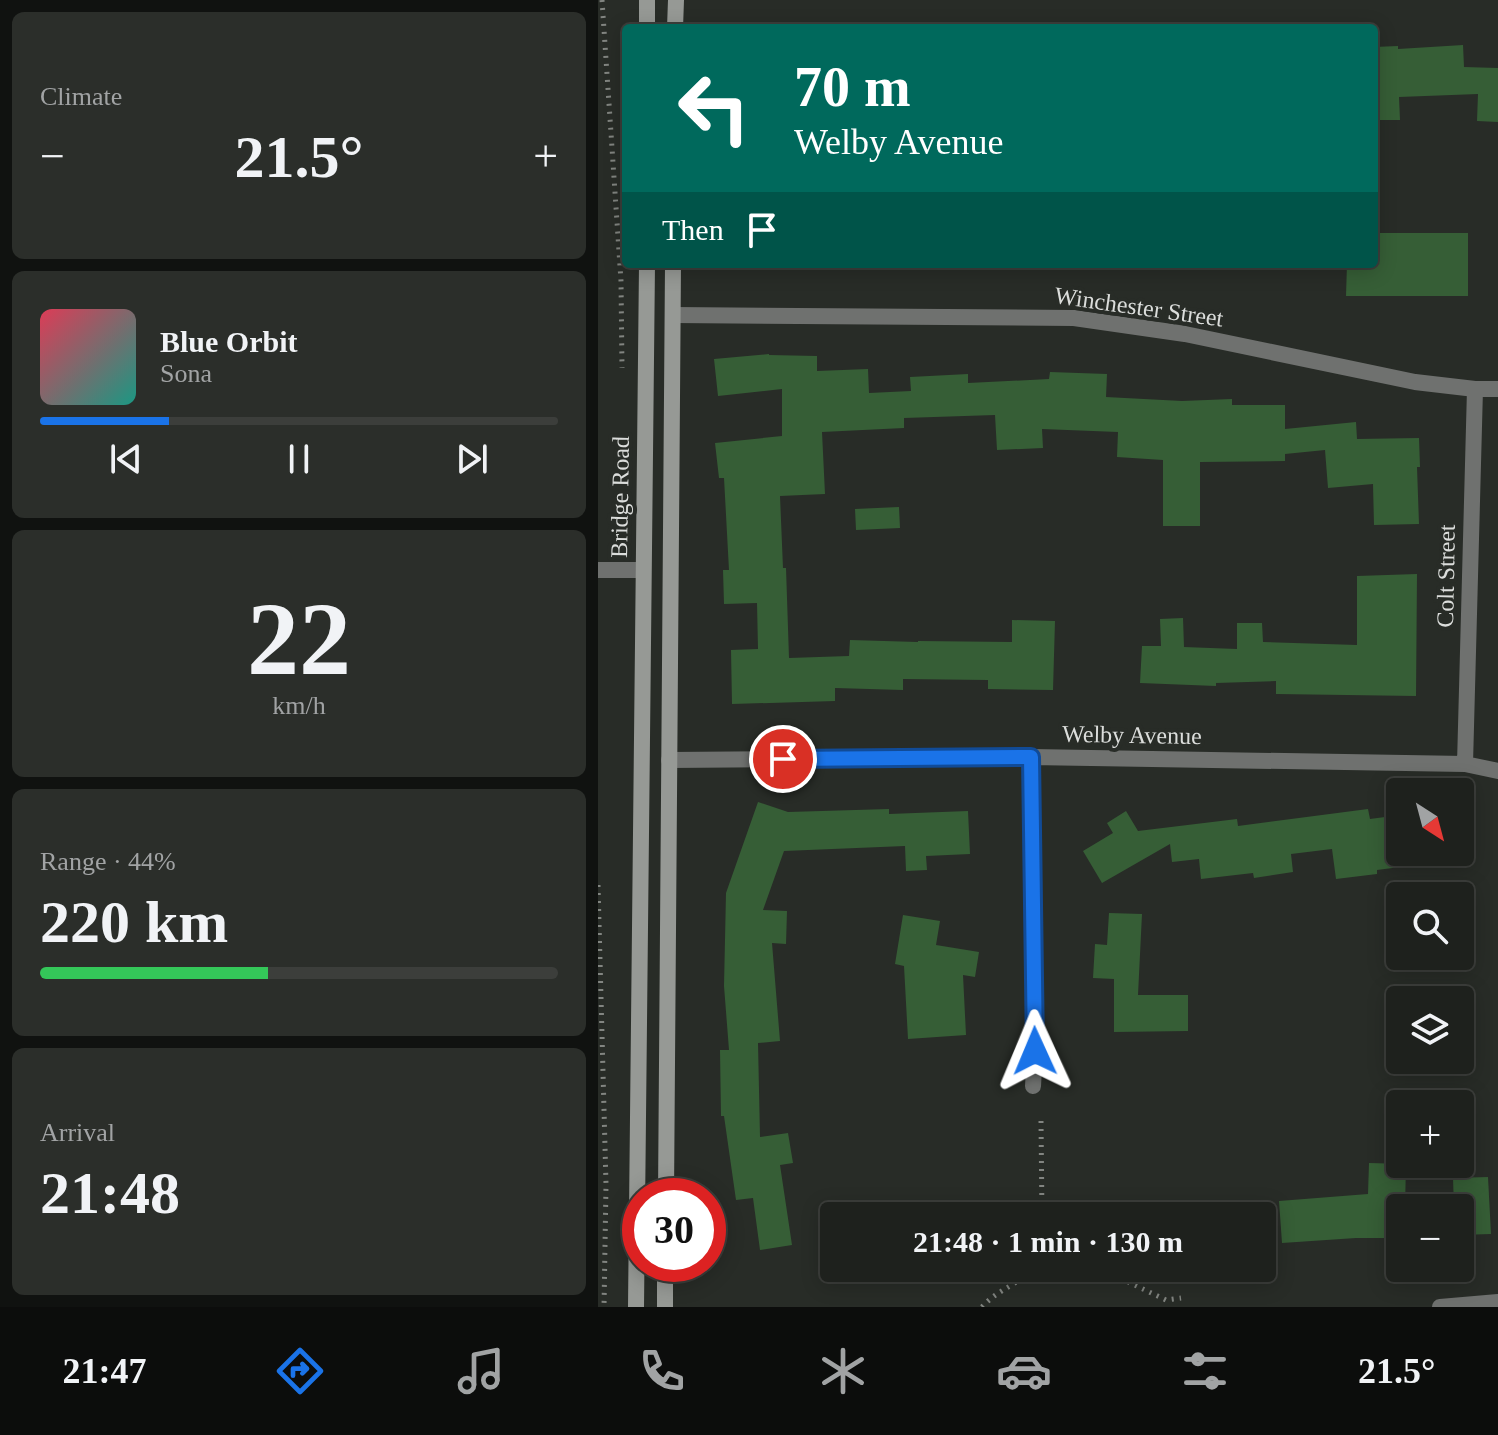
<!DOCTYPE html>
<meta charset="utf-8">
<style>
:root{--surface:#1e211d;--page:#2b2e2a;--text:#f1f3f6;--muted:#a1a3a4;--line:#3c3e3b;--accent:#1a73e8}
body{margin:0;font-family:"Times New Roman",serif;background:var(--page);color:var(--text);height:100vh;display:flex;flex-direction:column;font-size:30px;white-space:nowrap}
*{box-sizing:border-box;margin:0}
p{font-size:26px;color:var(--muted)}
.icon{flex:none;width:44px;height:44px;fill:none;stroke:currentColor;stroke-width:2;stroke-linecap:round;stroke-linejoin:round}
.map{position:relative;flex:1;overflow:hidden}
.panel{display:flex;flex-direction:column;gap:12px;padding:12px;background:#101210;width:598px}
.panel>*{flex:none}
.hud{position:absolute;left:24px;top:24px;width:756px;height:244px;border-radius:8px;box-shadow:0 4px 20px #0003,0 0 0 2px var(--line);background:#00695c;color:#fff;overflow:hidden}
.needle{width:52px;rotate:144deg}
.tools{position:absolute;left:788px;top:778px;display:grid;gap:16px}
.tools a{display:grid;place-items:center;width:88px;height:88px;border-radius:8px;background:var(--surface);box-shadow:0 4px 20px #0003,0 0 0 2px var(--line);font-size:40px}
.speed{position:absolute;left:24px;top:1178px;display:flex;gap:16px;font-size:40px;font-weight:700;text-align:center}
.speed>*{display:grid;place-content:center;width:104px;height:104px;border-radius:50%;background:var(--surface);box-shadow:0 4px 20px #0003,0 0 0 2px var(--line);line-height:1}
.speed .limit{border:12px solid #d22;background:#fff;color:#111}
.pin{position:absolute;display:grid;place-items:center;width:68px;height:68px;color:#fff;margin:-34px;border:4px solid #fff;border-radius:50%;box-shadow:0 2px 8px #0007}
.me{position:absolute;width:88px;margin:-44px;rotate:359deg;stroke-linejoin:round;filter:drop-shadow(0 0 6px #0008)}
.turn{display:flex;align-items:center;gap:28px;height:168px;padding:0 40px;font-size:36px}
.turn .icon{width:104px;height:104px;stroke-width:2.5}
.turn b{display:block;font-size:56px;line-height:68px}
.then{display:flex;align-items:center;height:76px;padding:0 40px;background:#0003;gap:16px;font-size:30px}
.big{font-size:60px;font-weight:700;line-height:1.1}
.panel .widget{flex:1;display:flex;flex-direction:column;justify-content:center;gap:12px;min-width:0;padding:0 28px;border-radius:12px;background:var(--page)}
.panel .dial{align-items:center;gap:0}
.dial b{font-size:104px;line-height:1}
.song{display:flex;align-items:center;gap:24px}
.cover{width:96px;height:96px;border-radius:12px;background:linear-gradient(135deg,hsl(350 70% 55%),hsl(170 70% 35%))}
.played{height:8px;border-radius:4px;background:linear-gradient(90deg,var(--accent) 25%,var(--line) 25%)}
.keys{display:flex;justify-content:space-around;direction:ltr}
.heat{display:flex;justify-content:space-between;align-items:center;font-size:44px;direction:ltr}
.charge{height:12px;border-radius:6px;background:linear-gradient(90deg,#34c759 44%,var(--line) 0)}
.trip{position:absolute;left:222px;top:1202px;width:456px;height:80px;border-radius:8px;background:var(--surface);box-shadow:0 4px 20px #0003,0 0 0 2px var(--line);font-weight:700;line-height:80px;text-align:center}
.tabs{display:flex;height:128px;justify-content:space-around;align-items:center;background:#0c0d0c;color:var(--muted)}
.tabs .icon{width:56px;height:56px}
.tabs .selected{color:var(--accent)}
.tabs b{font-size:36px;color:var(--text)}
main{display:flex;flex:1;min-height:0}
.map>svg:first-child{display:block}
.building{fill:#365e36}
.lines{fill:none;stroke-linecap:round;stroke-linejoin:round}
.path{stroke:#828581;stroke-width:5;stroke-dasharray:2 6;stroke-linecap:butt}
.minor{stroke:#6f716f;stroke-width:16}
.secondary{stroke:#969995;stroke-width:16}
.route-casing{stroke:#114b97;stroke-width:20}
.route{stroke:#1a73e8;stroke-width:14}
.labels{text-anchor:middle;stroke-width:8;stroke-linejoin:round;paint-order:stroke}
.street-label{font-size:24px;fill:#dbdddb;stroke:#282c27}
</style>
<main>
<section class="panel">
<div class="widget"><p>Climate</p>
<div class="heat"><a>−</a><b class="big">21.5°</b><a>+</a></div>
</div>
<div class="widget">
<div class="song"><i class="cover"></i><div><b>Blue Orbit</b><p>Sona</p></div></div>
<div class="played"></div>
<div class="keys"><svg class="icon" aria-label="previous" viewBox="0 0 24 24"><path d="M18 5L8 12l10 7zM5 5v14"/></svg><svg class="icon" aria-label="pause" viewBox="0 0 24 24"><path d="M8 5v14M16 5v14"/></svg><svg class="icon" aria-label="next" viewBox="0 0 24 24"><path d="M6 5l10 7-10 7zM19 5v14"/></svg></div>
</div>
<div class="widget dial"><b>22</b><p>km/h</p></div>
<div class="widget"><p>Range · 44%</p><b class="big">220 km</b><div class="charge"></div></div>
<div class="widget"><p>Arrival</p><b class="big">21:48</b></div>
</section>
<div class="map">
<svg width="900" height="1307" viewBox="0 0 900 1307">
<rect width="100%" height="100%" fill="#282c27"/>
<!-- building -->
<path class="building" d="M865,45l1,22 34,1v54l-21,-1 1,-27 -79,3 1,23h-26v-73l24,-1v3z
M776,233h94v63h-122l1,-32h27z
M171,354v1l48,1v15l51,-2 1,24 42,-2 -1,-14 58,-3v9l81,-4 1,-7 57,2 -1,23 76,4 50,-2v6h53v24l71,-7 1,17 62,-1 1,29h-3l2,57 -45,1 -1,-41 -45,4 -3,-38 -40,4v7l-85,1v64h-37v-66l-46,-3 1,-25 -76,-3 1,19 -46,2 -2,-35 -91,3v10l-82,4 3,62 -45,2 3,72h3l3,90 60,-2 1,-16 68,2v-1l94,1v-22l43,1 -2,69 -65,-1v-9l-85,-1v11l-68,-2v13l-103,3 -1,-54 27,-1 -1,-46 -33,1 -1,-34h6l-5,-92h-5l-4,-35 67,-7v-47l-64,7 -4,-37z
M301,507l1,21 -44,2 -1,-21z
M819,574l-1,122 -140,-2v-13l-60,2v3l-76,-3 2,-37h19l-1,-27 23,-1 1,29 53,2v-26h25l1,19 94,3v-69z
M160,802l30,10 101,-3v5l79,-3 2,43 -44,2 1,14 -21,1 -1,-25 -121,5 -21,59 24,1 -1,33 -14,-1 8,98 -22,2 2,94 28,-4 5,30 -13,2 12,80 -32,5 -7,-52 -17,2 -12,-84h-3l-1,-66h9l-5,-64 2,-93z
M770,809l2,10 30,-4v52l-23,3v4l-41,5 -4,-30 -41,5 2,18 -39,6 -1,-5 -52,6 -2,-20 -27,3 -2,-18 -68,39 -19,-32 30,-18 -6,-10 19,-12 12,20 99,-12 1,7z
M511,913l33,1 -4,81h50v36l-74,1v-53l-21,-1 2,-34 12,1z
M305,915l37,6 -4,24 43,7 -4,25 -12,-2 3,60 -58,4 -4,-73 -9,-2z
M771,1163l37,1 -1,44h-5v30h-44l-74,5 -3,-42 89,-7z
M890,1177l3,57 -31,1v-27h-6l-1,-30z"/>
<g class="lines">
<!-- path -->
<path class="path" d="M4,0l19,281 1,87
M15,550l9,-20
M0,885l8,299 -2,123
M443,1121l1,95
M501,1268l67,32 15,-2
M384,1307c15,-17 38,-24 54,-39"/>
<!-- minor -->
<path class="minor" d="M75,315l401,3 111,16 230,48 60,7h23
M0,570h45
M433,757l4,294 -2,35
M71,760l362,-3 434,7 33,7
M867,764l10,-375
M842,1307l58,-5"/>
<!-- secondary -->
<path class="secondary" d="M49,28v-28
M77,28l1,-28
M68,1196l7,-932
M38,1307l11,-1043
M67,1307v-43"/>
</g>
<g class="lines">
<!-- route casing -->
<g class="route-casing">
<path id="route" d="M185,759l248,-2 4,294"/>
</g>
<!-- route -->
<use href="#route" class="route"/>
</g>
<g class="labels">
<!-- street labels -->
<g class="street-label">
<text transform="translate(541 307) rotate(8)" y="8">Winchester Street</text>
<text transform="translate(22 497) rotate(-89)" y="8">Bridge Road</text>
<text transform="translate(848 576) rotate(-89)" y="8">Colt Street</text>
<text transform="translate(534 735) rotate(1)" y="8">Welby Avenue</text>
</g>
</g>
</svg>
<div class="tools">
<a><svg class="needle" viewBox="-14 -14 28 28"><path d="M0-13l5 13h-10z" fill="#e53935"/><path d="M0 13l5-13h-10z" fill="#a1a3a4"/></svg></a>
<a><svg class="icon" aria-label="search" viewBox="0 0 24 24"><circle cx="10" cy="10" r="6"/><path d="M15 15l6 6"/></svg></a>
<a><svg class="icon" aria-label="layers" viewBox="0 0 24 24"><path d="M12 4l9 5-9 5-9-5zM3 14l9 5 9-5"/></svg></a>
<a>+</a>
<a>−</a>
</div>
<div class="speed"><div class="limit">30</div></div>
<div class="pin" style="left:185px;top:759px;background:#d93025"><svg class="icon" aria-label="arrive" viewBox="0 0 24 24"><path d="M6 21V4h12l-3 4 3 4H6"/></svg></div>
<svg class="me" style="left:437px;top:1051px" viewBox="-20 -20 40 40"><path d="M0-17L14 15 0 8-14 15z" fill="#1a73e8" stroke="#fff" stroke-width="4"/></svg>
<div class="trip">21:48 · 1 min · 130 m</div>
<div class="hud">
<div class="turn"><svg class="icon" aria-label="left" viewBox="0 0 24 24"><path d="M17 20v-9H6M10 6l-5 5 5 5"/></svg><div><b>70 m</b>Welby Avenue</div></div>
<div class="then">Then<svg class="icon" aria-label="arrive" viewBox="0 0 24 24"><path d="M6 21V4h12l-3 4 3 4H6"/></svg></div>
</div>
</div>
</main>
<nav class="tabs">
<b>21:47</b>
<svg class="icon selected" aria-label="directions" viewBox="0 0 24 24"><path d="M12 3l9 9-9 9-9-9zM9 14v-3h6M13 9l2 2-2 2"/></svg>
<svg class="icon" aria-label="music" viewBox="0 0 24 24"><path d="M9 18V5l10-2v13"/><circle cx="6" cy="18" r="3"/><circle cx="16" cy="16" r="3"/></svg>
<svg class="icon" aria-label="phone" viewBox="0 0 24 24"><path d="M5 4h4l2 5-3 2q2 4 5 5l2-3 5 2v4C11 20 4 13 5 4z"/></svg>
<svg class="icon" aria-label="climate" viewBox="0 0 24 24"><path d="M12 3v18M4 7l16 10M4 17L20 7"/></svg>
<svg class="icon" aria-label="car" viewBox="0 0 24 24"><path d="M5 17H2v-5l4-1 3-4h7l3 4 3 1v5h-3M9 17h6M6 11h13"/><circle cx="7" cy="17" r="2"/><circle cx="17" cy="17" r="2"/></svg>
<svg class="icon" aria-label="filters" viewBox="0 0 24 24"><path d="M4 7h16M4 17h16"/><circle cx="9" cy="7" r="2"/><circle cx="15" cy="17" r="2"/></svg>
<b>21.5°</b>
</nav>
